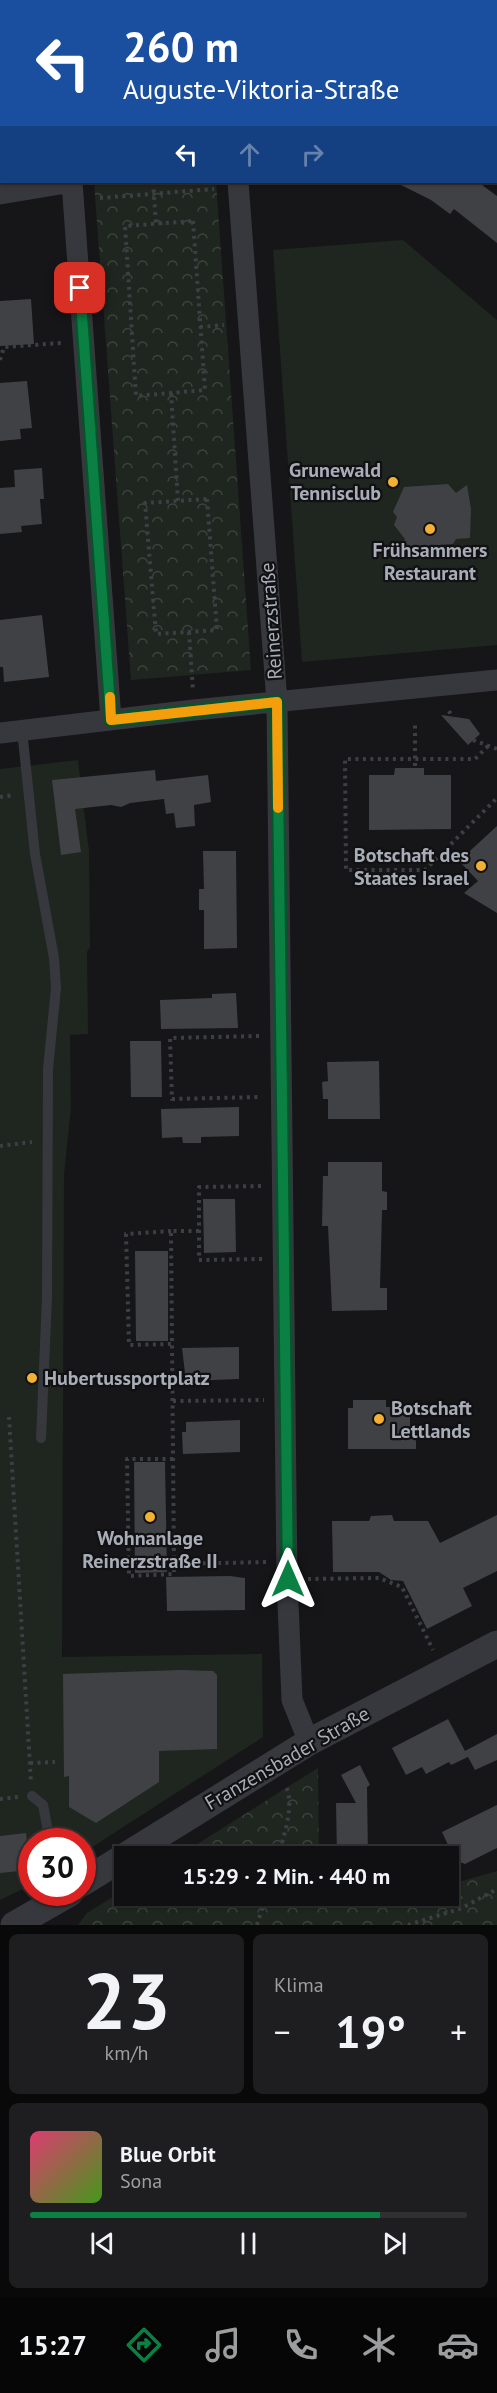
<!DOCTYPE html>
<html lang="de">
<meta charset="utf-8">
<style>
:root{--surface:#101012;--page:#1e1e20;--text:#f1f3f6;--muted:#9c9d9f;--line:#303032;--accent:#0b8043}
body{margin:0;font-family:"PT Sans",sans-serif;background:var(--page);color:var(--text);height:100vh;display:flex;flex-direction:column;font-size:22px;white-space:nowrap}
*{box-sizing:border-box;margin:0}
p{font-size:20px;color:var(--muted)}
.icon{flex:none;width:33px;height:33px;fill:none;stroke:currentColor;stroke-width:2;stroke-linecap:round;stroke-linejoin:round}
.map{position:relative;height:1925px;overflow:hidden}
.panel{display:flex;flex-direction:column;gap:9px;padding:9px;background:#09090a;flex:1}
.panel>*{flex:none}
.top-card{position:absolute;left:0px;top:0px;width:498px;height:183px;box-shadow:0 2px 4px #0004,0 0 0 2px var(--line);background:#1a4fa0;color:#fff;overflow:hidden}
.speed{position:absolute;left:18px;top:1828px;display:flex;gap:12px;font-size:30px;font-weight:700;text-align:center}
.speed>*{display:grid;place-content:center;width:78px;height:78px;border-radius:50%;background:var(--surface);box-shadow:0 2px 4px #0004,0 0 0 2px var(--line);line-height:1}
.speed .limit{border:9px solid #d22;background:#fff;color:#111}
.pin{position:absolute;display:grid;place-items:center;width:51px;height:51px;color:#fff;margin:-26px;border-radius:12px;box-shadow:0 3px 9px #0006}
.me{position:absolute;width:66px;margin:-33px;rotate:0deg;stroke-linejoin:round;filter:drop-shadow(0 0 4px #0008)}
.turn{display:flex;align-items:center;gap:21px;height:126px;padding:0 24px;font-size:27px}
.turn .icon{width:78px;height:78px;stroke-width:2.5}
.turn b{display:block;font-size:42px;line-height:51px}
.lanes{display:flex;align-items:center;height:57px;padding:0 24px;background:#0003;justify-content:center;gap:30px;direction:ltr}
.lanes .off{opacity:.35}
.big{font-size:45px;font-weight:800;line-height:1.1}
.panel .card{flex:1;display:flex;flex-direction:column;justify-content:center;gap:9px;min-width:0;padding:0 21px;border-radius:9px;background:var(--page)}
.panel .dial{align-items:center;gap:0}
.dial b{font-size:78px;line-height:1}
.song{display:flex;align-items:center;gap:18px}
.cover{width:72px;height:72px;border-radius:9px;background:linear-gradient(135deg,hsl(340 70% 55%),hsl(100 70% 35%))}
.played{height:6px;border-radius:3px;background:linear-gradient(90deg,var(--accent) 80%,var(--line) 80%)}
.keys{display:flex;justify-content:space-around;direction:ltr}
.heat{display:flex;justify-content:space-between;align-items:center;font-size:33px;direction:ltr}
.panel .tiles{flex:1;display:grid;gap:9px;grid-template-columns:1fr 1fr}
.card:last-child{grid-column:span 2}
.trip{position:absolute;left:114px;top:1846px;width:345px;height:60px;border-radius:0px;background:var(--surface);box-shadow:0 2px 4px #0004,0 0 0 2px var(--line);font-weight:800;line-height:60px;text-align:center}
.tabs{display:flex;height:96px;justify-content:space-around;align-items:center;background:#060607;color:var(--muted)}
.tabs .icon{width:42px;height:42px}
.tabs .selected{color:var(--accent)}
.tabs b{font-size:27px;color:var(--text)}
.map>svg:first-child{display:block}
.forest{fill:url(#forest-crowns)}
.garden{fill:#1e261f}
.building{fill:#404145}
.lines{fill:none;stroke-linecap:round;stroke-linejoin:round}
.path{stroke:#3d3f44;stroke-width:4;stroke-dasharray:3 4.5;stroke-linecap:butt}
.service{stroke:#37383d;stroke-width:10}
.minor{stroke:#37383d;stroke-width:21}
.tertiary{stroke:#37383d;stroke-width:27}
.secondary{stroke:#45474d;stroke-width:32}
.route-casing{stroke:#07532c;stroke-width:15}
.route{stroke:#0b8043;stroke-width:10}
.slow{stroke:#f59e0b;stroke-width:10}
.poi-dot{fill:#f2b134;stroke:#111113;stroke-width:2}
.labels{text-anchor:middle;stroke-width:4.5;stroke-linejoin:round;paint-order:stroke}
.poi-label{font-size:20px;font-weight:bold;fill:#a8adb8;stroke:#111113;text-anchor:end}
.street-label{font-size:20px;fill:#a8adb8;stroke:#111113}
</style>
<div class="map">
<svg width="497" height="1925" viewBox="0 0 497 1925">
<defs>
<pattern id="forest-crowns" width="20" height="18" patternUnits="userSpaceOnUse" patternTransform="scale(1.5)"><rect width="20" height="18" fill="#1e261f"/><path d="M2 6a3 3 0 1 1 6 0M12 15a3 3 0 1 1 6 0" fill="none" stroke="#3c433d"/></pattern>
</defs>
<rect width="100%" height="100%" fill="#161618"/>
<!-- forest -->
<path class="forest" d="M81,0h156l-156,2z
M94,182h122l35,488 -120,10z
M318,1768l1,89h-142l125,-79z
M497,1871v54h-419l9,-12 37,-23v6h324l1,-11z"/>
<!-- garden -->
<path class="garden" d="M403,240l94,80v325l-195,17 -29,-412z
M78,760l11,91 1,96 -3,5 1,82 -18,1 1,72 -7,68 -2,482 200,-3 1,83 -180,116 -1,-11h-50l-1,43 -31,15v-1131z"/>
<!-- building -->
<path class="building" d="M395,182h83l19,14v47l-43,-34 -4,5 -19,-14z
M31,299l3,45 -34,2v-45z
M27,381l5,47 -12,1 1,10 -21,2v-58z
M42,468l2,31h-4l2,25 -21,2 1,6 -22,2v-46l15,-1 -1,-17z
M448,484l8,9 11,-8 4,24 -1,29 -14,1 -3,5 -53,4 5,-9 -11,-14 3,-8 -4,-5 11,-25z
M42,615l7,62 -45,5 -1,-15h-3v-47z
M441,715l28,4 11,15 -12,11z
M395,768h29v7h27v54l-82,1v-55h25z
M155,770l1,11 52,-6 3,27 -17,3 1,21 -19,2 -2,-15 -8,1 -2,-15 -34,4 -9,4 -10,-2 -36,4 6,43 -20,3 -9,-75z
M497,826v87l-33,-20 14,-12 -19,-20z
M203,851h33l1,97 -33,1v-39h-5v-21h5z
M236,993l2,35 -77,1 -1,-29 52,-2v-4z
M130,1041h31l1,56h-31z
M379,1061l1,58h-52v-20h-5l-1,-17 6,-1 -1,-19z
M239,1107v29l-38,1v6h-18l-1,-6 -20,1 -1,-29z
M328,1162h54v29l5,1v18h-5l-2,78h7v22l-55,1 -4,-85h-6l1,-50h5z
M203,1199h32l1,53 -32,1z
M135,1251h33v90h-32z
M239,1347v32l-53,2 -4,-33z
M353,1400h33v7h24v23h6v19h-68v-41h5z
M240,1420v32l-57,2 -1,-22h4v-10z
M134,1462h31l2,110 -32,1z
M392,1515l2,6h34l12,22 57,-28v56l-34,17 9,18 -45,23 -24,-48 -12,-1 -12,-8h-46l-1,-51h37l2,-5z
M230,1576l15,2v32l-78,1 -1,-34z
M180,1670l33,1 4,4v74l-58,2v31l-63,41 -27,-16v-31l-5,1 -1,-103z
M448,1719l17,32 32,-17v26l-22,10 -7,-13 -17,8 -2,-3 -23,12 -4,-7 -16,8 -14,-27z
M360,1765l10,20 -3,2 1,69 -31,1 -1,-54h20l-15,-28z
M497,1805v43l-32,16 -10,-4 -13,-28z
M26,1833l4,37 -30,3v-37z"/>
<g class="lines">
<!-- path -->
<path class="path" d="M139,0v2
M308,0l2,2
M496,30h1
M0,46h2
M496,149l1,1
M153,182l3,42
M100,198l114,-9
M193,221l12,169 -69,6 -11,-170z
M200,327l24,-2
M0,360l4,-13 58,-4
M171,393l7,108
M207,499l10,131 -61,4 -11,-131z
M189,632l4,59
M449,711l4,8
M473,740l24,9
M488,746l-13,13h-130l1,111h79l72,-72
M415,766v-43
M0,797l14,-2
M259,1036l-89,2 2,61 88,-2
M0,1146l32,-4
M171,1231l-45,3 3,111 43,-1
M199,1231h-28l3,333 92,-2
M262,1259l-63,1v-73l63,-1
M173,1401l91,-1
M9,1417l22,365
M173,1459h-46l2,117 45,-2v-10
M308,1579l71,-1 23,9 31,63
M30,1763l25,-1
M0,1799l18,-2
M278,1857c5,-20 18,-53 7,-72
M257,1925l9,-29
M408,1925l54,-17 35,-19"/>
<!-- service -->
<path class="service" d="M22,730l13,124 19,104 2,30 -8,81 -1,228 -6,141
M32,1796l11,9 7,37"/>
<!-- minor -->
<path class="minor" d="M57,0l1,2
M261,2l1,-2
M72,182l39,538
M238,182l39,520 10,877 5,121 17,42
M0,194l72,-12
M0,733l194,-23 303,-30"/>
<!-- tertiary -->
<path class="tertiary" d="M82,1883l227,-141 188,-98
M14,1925l56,-32"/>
<!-- secondary -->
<path class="secondary" d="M352,0l1,2
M418,0l2,2
M496,62l1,1
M496,115h1"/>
</g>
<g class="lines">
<!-- route casing -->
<g class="route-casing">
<path id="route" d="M80,288l31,432 166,-18 11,877"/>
</g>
<!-- route -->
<use href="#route" class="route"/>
<!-- slow -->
<path class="slow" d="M110,697l1,23 166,-18 1,106"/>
</g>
<!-- markers -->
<g class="poi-dot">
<circle cx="393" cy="482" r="6"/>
<circle cx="430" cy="529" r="6"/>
<circle cx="481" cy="866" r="6"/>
<circle cx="32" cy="1378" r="6"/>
<circle cx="379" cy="1419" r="6"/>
<circle cx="150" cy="1517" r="6"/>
</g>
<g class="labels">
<!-- poi labels -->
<g class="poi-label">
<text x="381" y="477">Grunewald<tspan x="381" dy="23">Tennisclub</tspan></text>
<text x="430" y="557" text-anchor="middle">Frühsammers<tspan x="430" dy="23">Restaurant</tspan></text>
<text x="469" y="862">Botschaft des<tspan x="469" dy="23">Staates Israel</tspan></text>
<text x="44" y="1385" text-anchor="start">Hubertussportplatz</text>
<text x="391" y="1415" text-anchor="start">Botschaft<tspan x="391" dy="23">Lettlands</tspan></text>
<text x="150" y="1545" text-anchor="middle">Wohnanlage<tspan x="150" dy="23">Reinerzstraße II</tspan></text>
</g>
<!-- street labels -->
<g class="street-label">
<text transform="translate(271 621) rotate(-94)" y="7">Reinerzstraße</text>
<text transform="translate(287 1758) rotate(-30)" y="7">Franzensbader Straße</text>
</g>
</g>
</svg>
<div class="speed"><div class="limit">30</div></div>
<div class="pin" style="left:80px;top:288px;background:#d93025"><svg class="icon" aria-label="arrive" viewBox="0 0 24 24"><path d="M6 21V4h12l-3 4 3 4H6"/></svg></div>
<svg class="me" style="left:288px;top:1579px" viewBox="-20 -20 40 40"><path d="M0-17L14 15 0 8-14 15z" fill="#0b8043" stroke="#fff" stroke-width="4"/></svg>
<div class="trip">15:29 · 2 Min. · 440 m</div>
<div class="top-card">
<div class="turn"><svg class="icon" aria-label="left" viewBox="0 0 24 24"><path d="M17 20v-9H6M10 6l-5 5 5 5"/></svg><div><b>260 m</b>Auguste-Viktoria-Straße</div></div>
<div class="lanes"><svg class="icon" aria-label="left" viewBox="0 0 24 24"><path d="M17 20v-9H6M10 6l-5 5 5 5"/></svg><svg class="icon off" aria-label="ahead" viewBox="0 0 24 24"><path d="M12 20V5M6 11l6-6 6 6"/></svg><svg class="icon off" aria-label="right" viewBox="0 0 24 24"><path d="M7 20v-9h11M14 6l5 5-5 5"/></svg></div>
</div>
</div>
<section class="panel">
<div class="tiles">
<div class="card dial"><b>23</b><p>km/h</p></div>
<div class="card"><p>Klima</p>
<div class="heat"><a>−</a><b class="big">19°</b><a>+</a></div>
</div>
<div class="card">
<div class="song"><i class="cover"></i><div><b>Blue Orbit</b><p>Sona</p></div></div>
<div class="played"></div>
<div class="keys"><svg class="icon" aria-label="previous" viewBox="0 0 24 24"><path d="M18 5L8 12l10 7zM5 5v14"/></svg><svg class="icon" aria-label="pause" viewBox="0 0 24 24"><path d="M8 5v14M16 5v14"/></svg><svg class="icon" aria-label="next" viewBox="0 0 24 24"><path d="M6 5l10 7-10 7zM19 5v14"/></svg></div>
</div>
</div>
</section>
<nav class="tabs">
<b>15:27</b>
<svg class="icon selected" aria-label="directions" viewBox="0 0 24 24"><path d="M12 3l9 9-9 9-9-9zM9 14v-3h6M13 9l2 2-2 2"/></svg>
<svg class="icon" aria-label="music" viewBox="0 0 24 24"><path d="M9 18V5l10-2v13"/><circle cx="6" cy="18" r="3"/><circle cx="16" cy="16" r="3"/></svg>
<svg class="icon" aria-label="phone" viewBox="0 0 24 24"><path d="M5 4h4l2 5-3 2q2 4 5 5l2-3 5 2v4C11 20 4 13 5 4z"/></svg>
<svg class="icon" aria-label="climate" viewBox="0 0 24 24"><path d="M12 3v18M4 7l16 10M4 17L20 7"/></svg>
<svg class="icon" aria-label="car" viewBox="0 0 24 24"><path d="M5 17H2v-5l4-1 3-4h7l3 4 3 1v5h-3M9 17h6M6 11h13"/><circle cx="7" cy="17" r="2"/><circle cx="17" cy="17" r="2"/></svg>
</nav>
